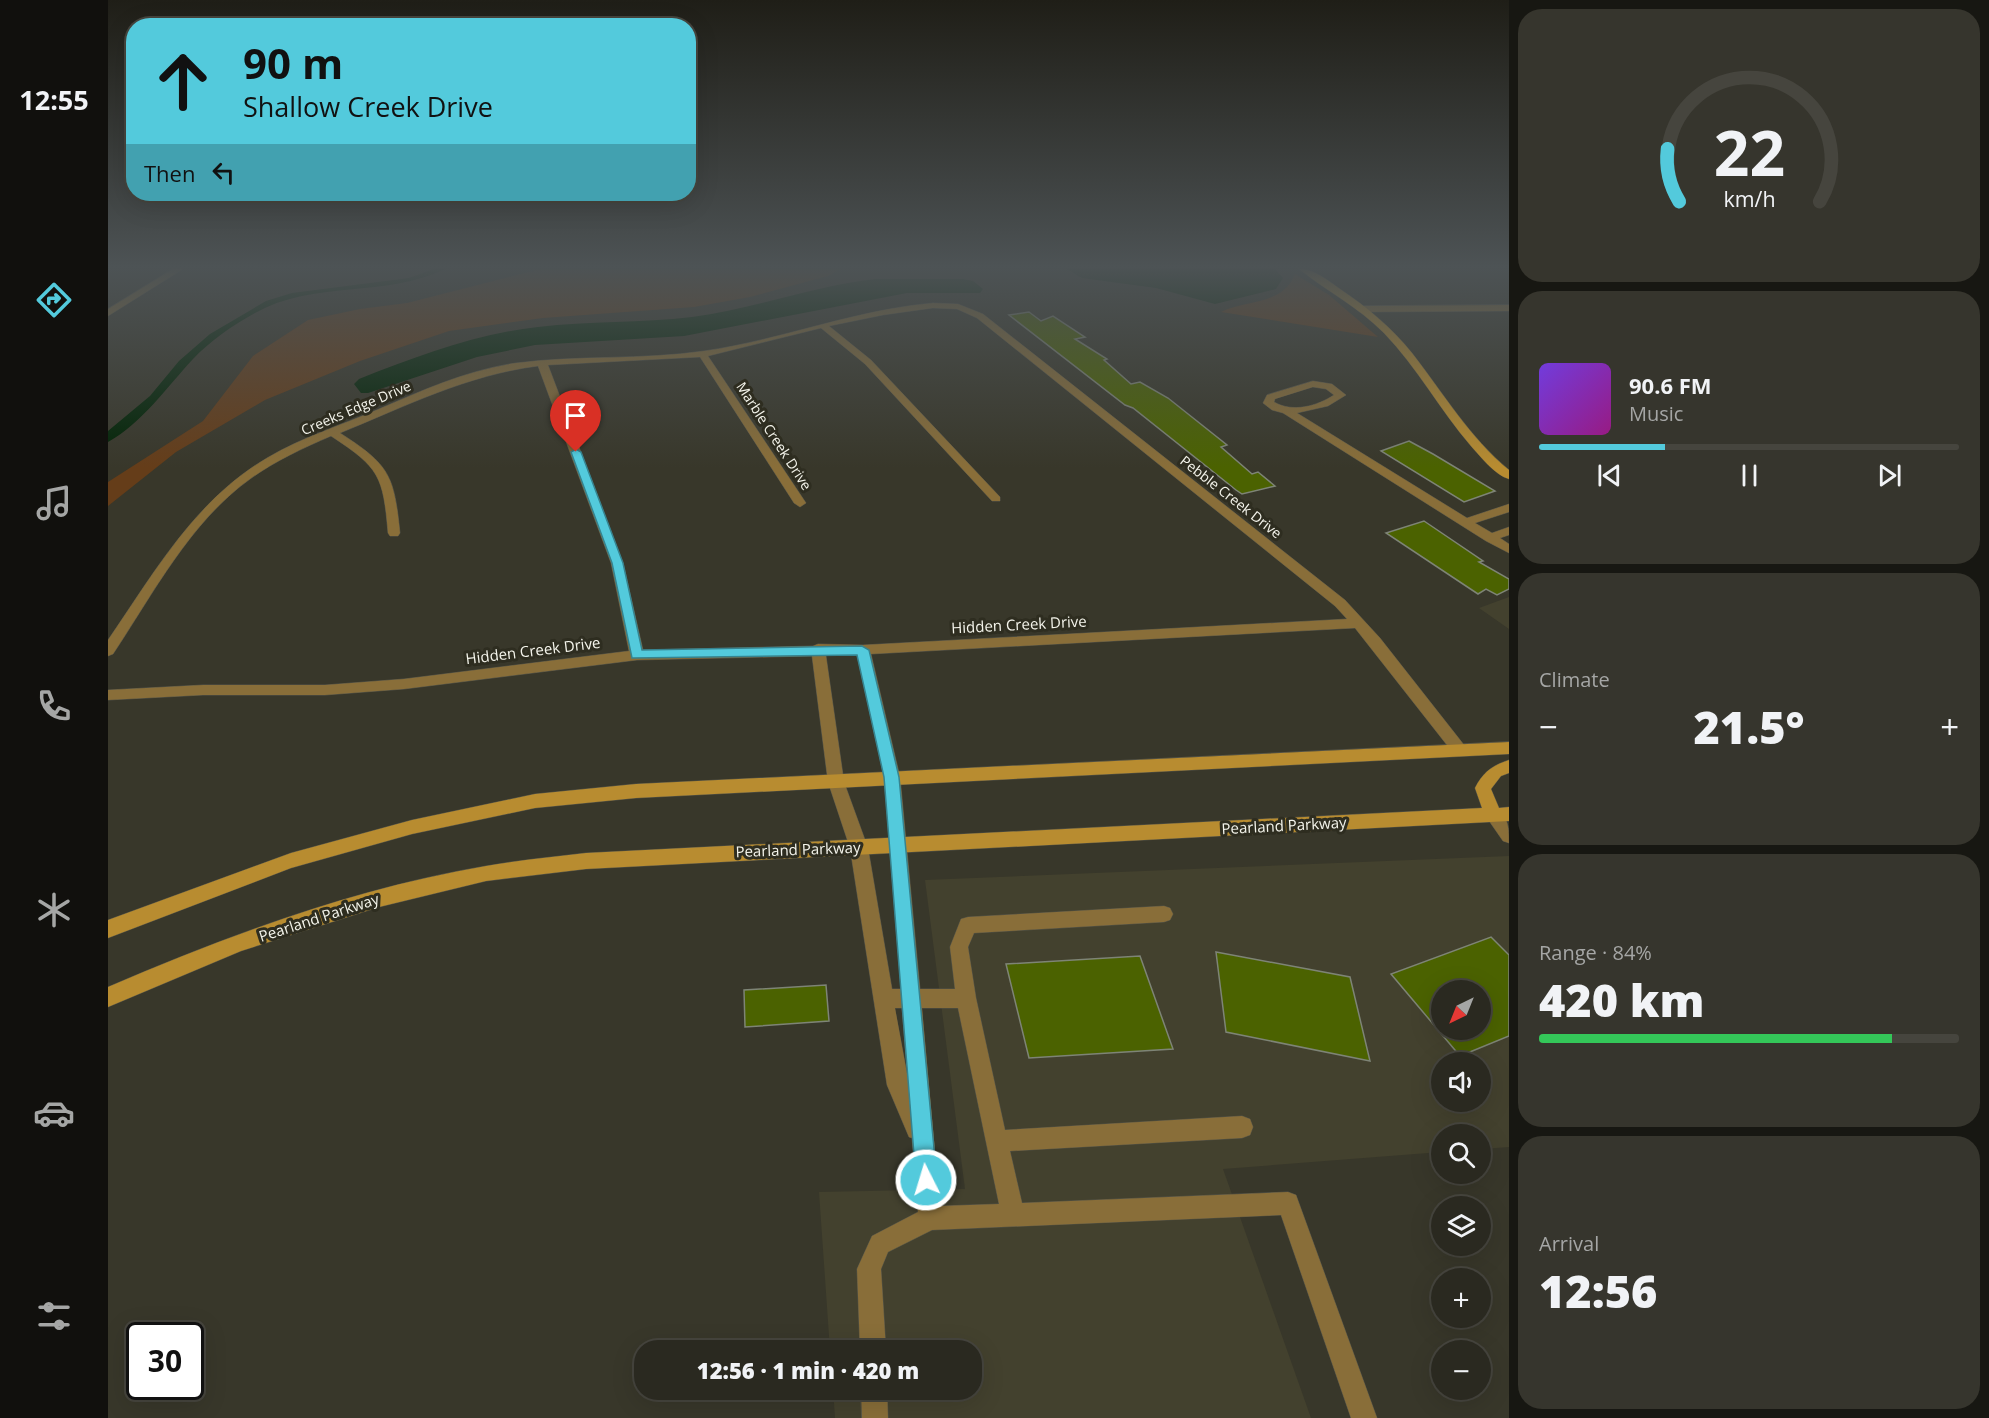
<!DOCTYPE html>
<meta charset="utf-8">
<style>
:root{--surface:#2a2920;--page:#36352d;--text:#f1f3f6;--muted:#a5a6a5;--line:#46453e;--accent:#53cadc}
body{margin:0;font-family:"Open Sans",sans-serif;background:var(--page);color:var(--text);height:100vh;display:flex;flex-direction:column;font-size:22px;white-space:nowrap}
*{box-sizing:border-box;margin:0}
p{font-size:20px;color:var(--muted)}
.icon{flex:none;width:33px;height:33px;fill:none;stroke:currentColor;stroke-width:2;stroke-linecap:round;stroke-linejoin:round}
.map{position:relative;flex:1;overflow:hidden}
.panel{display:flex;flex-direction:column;gap:9px;padding:9px;background:#171712;width:480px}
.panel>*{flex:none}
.banner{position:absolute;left:18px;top:18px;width:570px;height:183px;border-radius:24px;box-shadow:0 6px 24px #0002,0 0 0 2px var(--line);background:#53cadc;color:#111;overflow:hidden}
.needle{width:39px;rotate:223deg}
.fabs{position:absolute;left:1323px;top:980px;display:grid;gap:12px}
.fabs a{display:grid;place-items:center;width:60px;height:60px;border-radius:50%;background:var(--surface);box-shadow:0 6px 24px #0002,0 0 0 2px var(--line);font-size:30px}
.speed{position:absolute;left:18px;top:1322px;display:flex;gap:12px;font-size:30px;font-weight:700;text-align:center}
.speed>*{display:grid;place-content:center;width:78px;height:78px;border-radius:50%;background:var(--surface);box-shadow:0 6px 24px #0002,0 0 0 2px var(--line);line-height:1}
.speed .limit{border:3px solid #111;border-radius:9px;background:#fff;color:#111}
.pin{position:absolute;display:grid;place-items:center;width:51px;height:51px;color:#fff;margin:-62px -26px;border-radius:50% 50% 50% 0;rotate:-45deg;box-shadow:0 0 6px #0007}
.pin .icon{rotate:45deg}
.me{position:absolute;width:66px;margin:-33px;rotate:355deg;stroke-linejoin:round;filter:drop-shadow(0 0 4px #0008)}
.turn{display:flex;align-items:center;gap:21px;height:126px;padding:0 18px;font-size:27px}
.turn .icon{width:78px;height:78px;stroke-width:2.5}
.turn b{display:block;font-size:42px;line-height:51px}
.then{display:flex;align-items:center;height:57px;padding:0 18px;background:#0003;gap:12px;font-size:22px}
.big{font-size:45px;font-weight:800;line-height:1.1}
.panel .tile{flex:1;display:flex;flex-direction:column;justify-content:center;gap:9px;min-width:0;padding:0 21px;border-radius:24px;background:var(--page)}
.panel .dial{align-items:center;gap:0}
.dial svg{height:156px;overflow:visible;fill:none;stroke:var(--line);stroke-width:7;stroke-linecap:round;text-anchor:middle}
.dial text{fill:var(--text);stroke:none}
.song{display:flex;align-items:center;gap:18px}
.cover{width:72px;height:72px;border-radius:9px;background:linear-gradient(135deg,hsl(260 70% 55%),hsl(310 70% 35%))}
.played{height:6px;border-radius:3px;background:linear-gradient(90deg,var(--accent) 30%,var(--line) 30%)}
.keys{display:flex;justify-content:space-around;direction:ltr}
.heat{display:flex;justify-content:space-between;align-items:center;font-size:33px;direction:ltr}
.charge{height:9px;border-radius:4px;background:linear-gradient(90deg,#34c759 84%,var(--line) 0)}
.trip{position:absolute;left:526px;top:1340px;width:348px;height:60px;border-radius:24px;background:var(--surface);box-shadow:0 6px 24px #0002,0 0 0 2px var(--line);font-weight:800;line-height:60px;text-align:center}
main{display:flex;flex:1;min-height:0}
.dock{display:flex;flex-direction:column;width:108px;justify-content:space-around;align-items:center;background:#11100d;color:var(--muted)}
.dock .icon{width:42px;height:42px}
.dock .on{color:var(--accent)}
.dock b{font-size:27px;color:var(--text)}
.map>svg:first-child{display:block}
.built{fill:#43412e;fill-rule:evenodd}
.green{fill:#653d19}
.water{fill:#012405}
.building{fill:#4b6200;stroke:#7e8476;stroke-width:1.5;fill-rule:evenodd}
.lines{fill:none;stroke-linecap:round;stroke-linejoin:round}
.street-casing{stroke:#565549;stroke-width:1}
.secondary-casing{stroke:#565549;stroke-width:1}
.street{fill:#896e39;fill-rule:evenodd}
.secondary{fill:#b88c30;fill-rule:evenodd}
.route{fill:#53cadc;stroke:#36838f;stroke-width:1.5}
.labels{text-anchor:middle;stroke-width:6;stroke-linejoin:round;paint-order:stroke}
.far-street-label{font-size:14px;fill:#f4f4eb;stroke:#2e2d20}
.street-label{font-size:15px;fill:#f4f4eb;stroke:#2e2d20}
</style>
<main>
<nav class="dock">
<b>12:55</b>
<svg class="icon on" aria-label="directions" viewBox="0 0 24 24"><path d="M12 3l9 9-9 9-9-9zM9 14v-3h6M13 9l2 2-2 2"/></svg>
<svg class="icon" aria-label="music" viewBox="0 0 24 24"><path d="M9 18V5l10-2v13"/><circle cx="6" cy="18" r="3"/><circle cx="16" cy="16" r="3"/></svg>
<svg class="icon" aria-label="phone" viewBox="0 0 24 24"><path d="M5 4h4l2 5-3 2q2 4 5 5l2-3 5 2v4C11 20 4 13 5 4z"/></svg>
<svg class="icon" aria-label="climate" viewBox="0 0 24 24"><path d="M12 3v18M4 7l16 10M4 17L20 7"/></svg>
<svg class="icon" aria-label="car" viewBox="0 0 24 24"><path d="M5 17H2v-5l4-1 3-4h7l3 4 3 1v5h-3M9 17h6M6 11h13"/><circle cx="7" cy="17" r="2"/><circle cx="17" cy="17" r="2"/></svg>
<svg class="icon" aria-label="filters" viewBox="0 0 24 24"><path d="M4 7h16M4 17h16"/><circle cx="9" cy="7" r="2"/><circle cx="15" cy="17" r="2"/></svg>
</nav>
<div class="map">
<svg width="1401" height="1418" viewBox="0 0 1401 1418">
<rect width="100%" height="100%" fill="#38372a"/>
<!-- built -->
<path class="built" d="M1401,597v32l-30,-21z
M1401,856v291l-28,2 -1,-15h-38l-1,18 -218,17 88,249h-476l-2,-29h139v-39h-142l-11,-158 146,-3 -40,-309zM1334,990h38v39h-38zM1334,1062h38v39h-38z"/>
<!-- green -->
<path class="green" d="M433,269h299l-12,7 -78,21 -56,10 -151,11 -94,13 -89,30 -95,39 -89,52 -68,54v-24l95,-61 50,-65 55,-36 52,-11 47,-6z
M1187,274l34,21 49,42 -157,-25c26,-13 61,-6 74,-38z"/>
<!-- water -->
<path class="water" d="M326,269h11c-59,29 -132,11 -190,44 -22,12 -45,28 -62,46 -26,28 -51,64 -85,83v-11l42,-35 29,-35 31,-27 56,-33 26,-8 117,-15z
M959,269h208l8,9 -7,11 -61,15 -59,-16 -74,-10z
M767,279h88l10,2 10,8 -3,4h-73l-223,43 -149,9 -58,12 -109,36h-7l-7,-9 5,-5c59,-23 116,-45 179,-52 51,-6 103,-4 154,-10 62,-8 121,-31 183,-38z"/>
<!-- building -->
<path class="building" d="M921,312l12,9 12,-5 32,21 -10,2 32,20 -3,1 27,24 9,-2 28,16 59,47 -6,2 31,27 6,-2 17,14 -33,8 -6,-4 -103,-82 -8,-3 -116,-90z
M1301,441l24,13 62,37 -31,11 -83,-51z
M1316,521l59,40 -4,1 30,17v10l-12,6 -11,-6 -8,5 -92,-61z
M1383,937l18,18v81l-49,20 -69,-82zM1334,990h38v39h-38z
M1108,952l134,25 20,84 -144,-29z
M1032,956l33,93 -144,9 -23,-94z
M718,985l3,36 -84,6 -1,-37z"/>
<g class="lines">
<!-- street casing -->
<g class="street-casing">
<path id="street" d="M65,269h10l-75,47v-7z
M825,303l25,1 25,10 362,286 35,38 88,112 -2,4h-12l-99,-126 -484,26 29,123 20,212h35l-5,-42 11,-28 7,-2 196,-11 6,2 3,6 -3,6 -6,2 -190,11 -6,14 8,51 29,132 237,-14 8,3 3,8 -3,8 -8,3 -232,13 12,52 266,-11 8,3 81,223h-26l-70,-203 -349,15 -44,22 -7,17 5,81h-26l-3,-81 15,-33 46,-24 -6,-74 -3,-1 -22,-52 -37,-237 -22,-66 -16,-126 -175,4 -233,29 -79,6h-122l-95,5v-10l95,-5h122l79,-6 225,-28 -18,-88 -73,-197c-71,9 -132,40 -198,67 50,32 54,42 60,100l-2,3h-8l-2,-3c-5,-57 -8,-65 -57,-97 -28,12 -56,25 -81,43 -60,43 -97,115 -137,175l-5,2v-16c46,-67 87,-140 159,-182 35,-21 75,-33 112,-49 44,-19 89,-39 137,-46 62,-8 126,-3 188,-12 77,-11 150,-41 229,-48zM825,308l24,1 20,9 358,288 12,13 -484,26 -45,-1 -5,2 -170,4 -20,-87 -75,-198 152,-8 94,146 6,4 6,-4 -98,-147 113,-28 44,36 127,137h8v-4l-129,-137 -42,-34 54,-11zM749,655l27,122 17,212h-9l-24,-141 -24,-66 -18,-126zM787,1008h7l6,71zM814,1008h36l41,196 -59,2z
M1401,305v6l-149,1 -4,-3 4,-3z
M1205,381l19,3 14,11 -18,11 -31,7 170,105 42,-14v8l-34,11 17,10 17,-6v8l-9,3 9,6v9l-23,-12 -203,-128 -11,-3 -9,-7 4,-8zM1205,387l13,2 8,6c-17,11 -41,18 -60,7l1,-3z
M1385,808c16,6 16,21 16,35l-6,-2 -18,-26 2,-5z
M753,1389h26l1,29h-26z"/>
</g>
<!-- secondary casing -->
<g class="secondary-casing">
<path id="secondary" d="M1191,269c16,0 28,11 41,20 27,18 52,39 72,64 32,41 57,84 97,117v9c-14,-4 -28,-22 -38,-33 -31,-36 -54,-79 -87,-113 -27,-27 -56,-41 -85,-64z
M1401,742v12l-873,44 -101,10 -123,26 -121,34 -183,70v-18l183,-67 121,-33 123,-26 101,-10z
M1401,760v13l-8,3 -10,13 8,19 10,-1v14l-923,48 -100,12 -107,26 -138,44 -133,56v-20c121,-52 248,-99 378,-121 33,-6 67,-9 100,-13l896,-45 -7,-20c8,-16 18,-23 34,-28z"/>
</g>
<!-- street -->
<use href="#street" class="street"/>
<!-- secondary -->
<use href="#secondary" class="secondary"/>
</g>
<!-- sky -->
<linearGradient id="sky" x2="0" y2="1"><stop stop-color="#1f1e17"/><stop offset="0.57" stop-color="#4d5355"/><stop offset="1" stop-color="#4d5355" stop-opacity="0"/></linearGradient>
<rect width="1401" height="468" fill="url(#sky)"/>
<!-- route -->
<path class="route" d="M468,449l5,3 42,111 19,87 220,-4 7,4 30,127 38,403 -3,7 -8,3 -7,-3 -3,-7 -32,-403 -27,-122 -225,3 -20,-95 -41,-111z"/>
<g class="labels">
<!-- far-street labels -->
<g class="far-street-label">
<text transform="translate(248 408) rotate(-23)" y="5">Creeks Edge Drive</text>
<text transform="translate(666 436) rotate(57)" y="5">Marble Creek Drive</text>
<text transform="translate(1123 497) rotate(38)" y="5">Pebble Creek Drive</text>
</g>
<!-- street labels -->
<g class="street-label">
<text transform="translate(911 625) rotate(-3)" y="5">Hidden Creek Drive</text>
<text transform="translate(425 651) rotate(-7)" y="5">Hidden Creek Drive</text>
<text transform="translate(1176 826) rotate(-3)" y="5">Pearland Parkway</text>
<text transform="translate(690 850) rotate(-2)" y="5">Pearland Parkway</text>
<text transform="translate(211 918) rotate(-18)" y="5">Pearland Parkway</text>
</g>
</g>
</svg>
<div class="fabs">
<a><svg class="needle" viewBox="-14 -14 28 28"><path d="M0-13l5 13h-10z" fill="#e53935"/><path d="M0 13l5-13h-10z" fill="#a5a6a5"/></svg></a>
<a><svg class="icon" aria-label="sound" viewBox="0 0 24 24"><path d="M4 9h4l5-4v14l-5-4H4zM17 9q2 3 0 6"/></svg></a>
<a><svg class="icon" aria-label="search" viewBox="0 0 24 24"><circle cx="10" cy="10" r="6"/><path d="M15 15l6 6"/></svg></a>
<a><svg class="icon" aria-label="layers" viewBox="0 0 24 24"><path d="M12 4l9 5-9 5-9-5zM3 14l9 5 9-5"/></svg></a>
<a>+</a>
<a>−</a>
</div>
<div class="speed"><div class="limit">30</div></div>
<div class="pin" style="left:468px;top:452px;background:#d93025"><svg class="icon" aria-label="arrive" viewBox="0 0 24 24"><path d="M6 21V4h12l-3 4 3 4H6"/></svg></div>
<svg class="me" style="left:818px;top:1180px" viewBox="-20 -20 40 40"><circle r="17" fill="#53cadc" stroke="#fff" stroke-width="3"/><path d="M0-11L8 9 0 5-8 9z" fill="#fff"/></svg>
<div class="trip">12:56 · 1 min · 420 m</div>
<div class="banner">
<div class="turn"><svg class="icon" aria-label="ahead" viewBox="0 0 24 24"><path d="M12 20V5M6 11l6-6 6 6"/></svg><div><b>90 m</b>Shallow Creek Drive</div></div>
<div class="then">Then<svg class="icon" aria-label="left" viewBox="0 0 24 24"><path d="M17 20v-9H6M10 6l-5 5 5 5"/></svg></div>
</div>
</div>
<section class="panel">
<div class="tile dial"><svg viewBox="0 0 100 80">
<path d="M14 69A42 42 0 1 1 86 69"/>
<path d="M14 69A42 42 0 0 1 8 42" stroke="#53cadc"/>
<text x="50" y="56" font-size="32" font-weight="700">22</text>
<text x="50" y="72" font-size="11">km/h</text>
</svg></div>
<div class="tile">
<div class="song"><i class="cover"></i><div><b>90.6 FM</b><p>Music</p></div></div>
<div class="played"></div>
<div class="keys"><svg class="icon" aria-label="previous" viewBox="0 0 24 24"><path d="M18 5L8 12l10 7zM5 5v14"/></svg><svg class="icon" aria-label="pause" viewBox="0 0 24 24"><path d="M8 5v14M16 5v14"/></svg><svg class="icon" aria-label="next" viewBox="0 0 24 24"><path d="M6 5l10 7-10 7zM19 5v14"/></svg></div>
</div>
<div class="tile"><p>Climate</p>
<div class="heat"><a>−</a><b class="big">21.5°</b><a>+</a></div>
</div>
<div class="tile"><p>Range · 84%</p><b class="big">420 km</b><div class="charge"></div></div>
<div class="tile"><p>Arrival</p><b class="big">12:56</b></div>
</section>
</main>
